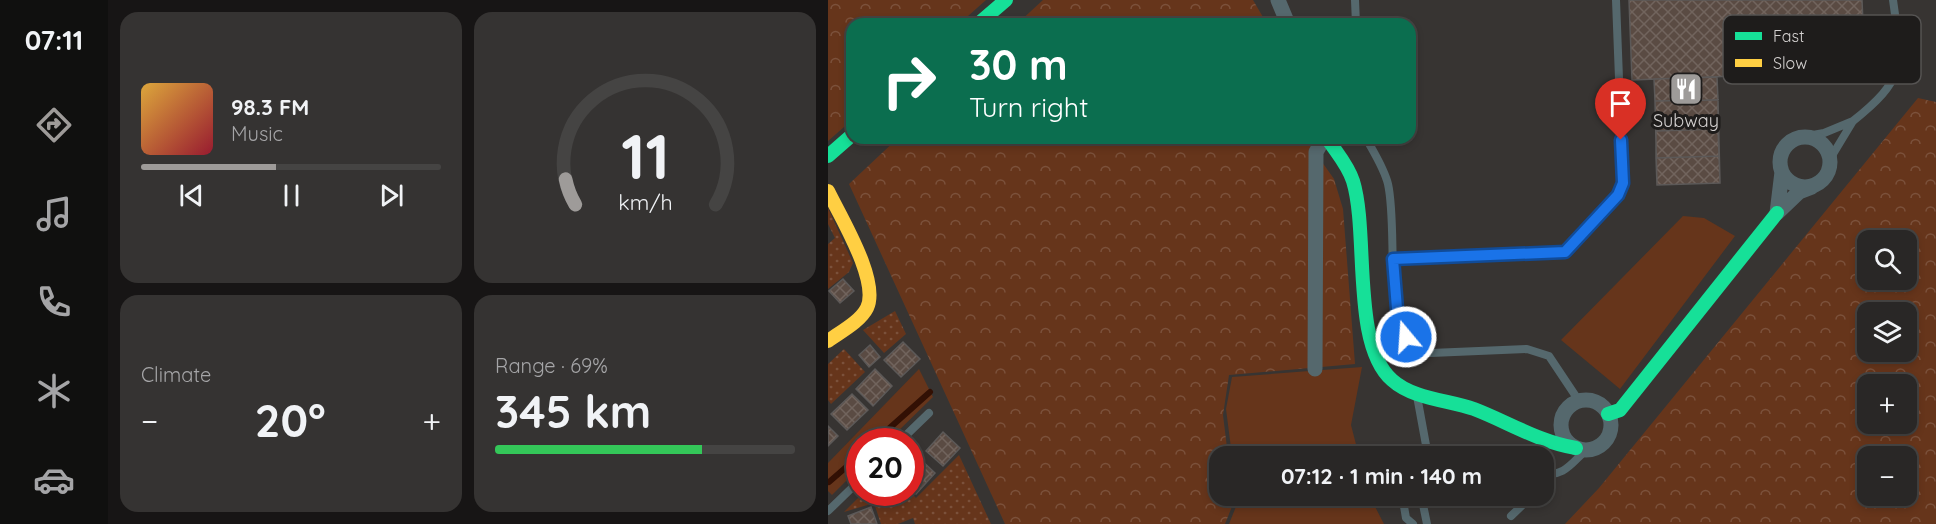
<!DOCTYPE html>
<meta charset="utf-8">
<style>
:root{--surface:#292726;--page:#353332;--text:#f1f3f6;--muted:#a5a5a7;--line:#454443;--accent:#9e9b99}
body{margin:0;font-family:Quicksand,sans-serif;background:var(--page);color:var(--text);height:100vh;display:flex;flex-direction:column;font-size:22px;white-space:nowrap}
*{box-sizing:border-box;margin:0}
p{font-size:20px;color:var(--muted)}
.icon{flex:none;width:33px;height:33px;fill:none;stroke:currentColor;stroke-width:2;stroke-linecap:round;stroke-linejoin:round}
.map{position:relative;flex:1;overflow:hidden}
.drawer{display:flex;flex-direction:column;gap:12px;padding:12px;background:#171515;width:720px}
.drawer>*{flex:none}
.hud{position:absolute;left:18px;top:18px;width:570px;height:126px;border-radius:18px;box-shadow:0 3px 9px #0003,0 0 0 2px var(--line);background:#0b6e4f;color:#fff;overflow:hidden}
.tools{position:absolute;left:1029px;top:230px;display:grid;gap:12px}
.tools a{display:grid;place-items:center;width:60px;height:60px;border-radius:12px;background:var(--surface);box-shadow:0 3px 9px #0003,0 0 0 2px var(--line);font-size:30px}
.speed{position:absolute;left:18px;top:428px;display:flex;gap:12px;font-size:30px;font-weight:700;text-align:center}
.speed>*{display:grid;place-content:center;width:78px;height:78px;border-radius:50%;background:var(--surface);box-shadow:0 3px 9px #0003,0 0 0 2px var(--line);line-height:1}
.speed .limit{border:9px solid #d22;background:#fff;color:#111}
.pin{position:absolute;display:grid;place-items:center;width:51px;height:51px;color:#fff;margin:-62px -26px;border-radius:50% 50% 50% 0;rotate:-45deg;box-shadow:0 0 6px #0007}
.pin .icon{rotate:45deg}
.me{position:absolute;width:66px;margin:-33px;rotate:342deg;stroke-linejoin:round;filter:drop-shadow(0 0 4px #0008)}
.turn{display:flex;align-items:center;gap:21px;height:126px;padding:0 24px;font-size:27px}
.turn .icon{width:78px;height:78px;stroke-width:2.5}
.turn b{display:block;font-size:42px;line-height:51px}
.big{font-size:45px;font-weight:700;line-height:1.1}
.drawer .tile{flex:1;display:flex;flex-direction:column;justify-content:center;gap:9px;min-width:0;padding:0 21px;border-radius:18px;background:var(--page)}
.drawer .dial{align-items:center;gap:0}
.dial svg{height:156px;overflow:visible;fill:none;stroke:var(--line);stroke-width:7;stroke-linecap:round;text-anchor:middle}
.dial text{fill:var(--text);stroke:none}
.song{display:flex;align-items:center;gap:18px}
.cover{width:72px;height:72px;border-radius:9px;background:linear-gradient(135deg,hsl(40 70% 55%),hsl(350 70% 35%))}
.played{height:6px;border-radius:3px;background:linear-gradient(90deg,var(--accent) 45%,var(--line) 45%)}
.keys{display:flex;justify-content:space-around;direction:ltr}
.heat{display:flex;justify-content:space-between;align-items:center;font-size:33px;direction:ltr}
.charge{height:9px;border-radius:4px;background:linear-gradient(90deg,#34c759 69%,var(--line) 0)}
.drawer .tiles{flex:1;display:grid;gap:12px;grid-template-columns:repeat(2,1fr)}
.trip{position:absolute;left:381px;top:446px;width:345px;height:60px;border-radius:18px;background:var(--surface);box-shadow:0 3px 9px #0003,0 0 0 2px var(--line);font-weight:700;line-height:60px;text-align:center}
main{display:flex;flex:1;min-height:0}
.tabs{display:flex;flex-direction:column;width:108px;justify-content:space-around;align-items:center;background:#10100f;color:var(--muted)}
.tabs .icon{width:42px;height:42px}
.tabs .on{color:var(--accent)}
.tabs b{font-size:27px;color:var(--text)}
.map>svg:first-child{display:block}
.green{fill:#66351b}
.forest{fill:url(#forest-crowns);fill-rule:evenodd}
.garden{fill:url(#garden-dots)}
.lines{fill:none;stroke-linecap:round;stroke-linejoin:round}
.stream{stroke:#321004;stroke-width:6}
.building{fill:url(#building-cross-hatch);stroke:#5c5958;stroke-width:1.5}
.lane{stroke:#55686d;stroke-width:8}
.street{stroke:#55686d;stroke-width:15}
.fast{stroke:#16e098;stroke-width:14}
.slow{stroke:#ffcf43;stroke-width:14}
.route-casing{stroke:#114b97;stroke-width:15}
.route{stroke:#1a73e8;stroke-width:10}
.labels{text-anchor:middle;stroke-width:6;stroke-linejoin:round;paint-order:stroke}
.poi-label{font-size:18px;fill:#d5d2d1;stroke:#1e1c1b}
.key{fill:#1e1c1b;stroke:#555352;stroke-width:1.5}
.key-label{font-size:16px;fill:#d5d2d1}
</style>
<main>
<nav class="tabs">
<b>07:11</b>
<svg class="icon on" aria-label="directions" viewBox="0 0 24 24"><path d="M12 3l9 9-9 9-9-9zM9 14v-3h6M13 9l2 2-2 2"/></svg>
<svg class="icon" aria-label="music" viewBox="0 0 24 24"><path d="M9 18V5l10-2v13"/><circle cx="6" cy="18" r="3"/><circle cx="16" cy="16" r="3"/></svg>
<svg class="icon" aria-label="phone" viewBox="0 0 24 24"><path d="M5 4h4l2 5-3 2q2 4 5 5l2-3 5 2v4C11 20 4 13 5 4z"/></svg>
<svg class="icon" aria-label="climate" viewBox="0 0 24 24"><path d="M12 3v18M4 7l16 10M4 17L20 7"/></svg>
<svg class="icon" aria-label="car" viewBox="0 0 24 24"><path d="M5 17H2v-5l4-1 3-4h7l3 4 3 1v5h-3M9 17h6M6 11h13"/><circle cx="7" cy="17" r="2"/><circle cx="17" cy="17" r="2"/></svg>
</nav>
<section class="drawer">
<div class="tiles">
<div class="tile">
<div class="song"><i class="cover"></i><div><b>98.3 FM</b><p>Music</p></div></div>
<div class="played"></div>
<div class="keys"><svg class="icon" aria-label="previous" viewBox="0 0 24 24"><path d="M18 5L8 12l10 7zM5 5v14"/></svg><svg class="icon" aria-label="pause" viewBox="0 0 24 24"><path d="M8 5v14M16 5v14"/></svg><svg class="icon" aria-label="next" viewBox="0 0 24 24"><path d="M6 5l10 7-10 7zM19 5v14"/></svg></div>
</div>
<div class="tile dial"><svg viewBox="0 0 100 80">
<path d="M14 69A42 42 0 1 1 86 69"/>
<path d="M14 69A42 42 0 0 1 9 56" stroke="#9e9b99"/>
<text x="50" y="56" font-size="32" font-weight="700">11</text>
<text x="50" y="72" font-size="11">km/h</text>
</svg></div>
<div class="tile"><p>Climate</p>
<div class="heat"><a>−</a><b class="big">20°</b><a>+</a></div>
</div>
<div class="tile"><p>Range · 69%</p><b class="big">345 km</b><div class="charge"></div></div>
</div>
</section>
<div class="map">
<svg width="1108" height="524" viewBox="0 0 1108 524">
<defs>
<pattern id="forest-crowns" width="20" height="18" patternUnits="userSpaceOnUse" patternTransform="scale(1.5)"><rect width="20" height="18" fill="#66351b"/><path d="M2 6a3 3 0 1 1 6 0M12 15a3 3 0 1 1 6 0" fill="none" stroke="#7b513b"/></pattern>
<pattern id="garden-dots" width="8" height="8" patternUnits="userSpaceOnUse" patternTransform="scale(1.5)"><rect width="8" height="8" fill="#66351b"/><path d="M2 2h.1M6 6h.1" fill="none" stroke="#7b513b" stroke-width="1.8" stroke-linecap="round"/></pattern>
<pattern id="building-cross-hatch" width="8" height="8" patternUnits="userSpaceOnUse" patternTransform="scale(1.5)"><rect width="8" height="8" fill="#5a4b43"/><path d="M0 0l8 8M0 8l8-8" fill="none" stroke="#71645d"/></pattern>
</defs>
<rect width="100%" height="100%" fill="#373432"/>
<!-- green -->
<path class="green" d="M855,216l21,2 31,18 -115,153 -59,-49z
M534,367l-11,58 8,31h-127l-6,-47 6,-32z
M91,369l14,28 -45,44h-28l-1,27 -27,27 -4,-4v-28z
M408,495h133l15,29h-155l8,-20z"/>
<!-- forest -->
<path class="forest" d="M0,0h158l-27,24h-107v96l-24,21z
M215,0h210l14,24h-250z
M1090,98l18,4v422h-371l34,-36zM1040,240h38v39h-38zM1040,312h38v39h-38zM1040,384h38v39h-38zM1040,456h38v39h-38z
M70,138h407l29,41 9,30 12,155 -126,11 -6,40 5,41h-8v39h12l1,9 -8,20h-220l-156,-340z"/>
<!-- garden -->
<path class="garden" d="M0,208l25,55 -4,9 -21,17v-45l7,-6 -7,-14z
M67,311l11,23 -22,19 -21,-23z
M16,349l21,23 -34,32 -3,-4v-36z
M131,455l32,69h-76l-2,-6 -15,6h-17l-7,-21 -30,9 20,-20h46l6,6z"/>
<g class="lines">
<!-- stream -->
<path class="stream" d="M47,441l55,-49
M1,482l31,-27"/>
</g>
<!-- building -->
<path class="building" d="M801,0h233l3,71 -233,9z
M889,77l1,23 -63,1 -1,-22z
M890,100l2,83 -63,2 -2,-84z
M890,100v29l-62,2 -1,-30z
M890,129l1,27 -63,2v-27z
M891,156l1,27 -63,2 -1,-27z
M15,279l11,12 -14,12 -11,-12z
M75,342l17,17 -19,18 -17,-17z
M42,345l10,12 -11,10 -10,-12z
M47,369l17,17 -19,20 -17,-17z
M24,394l16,16 -21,20 -16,-16z
M0,426l10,10 -10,10z
M115,432l17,16 -17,18 -17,-15z
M91,458l16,15 -19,21 -6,-5v-22z
M43,507l6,17h-26l-3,-8z"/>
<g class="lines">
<!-- lane -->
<path class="lane" d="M527,0l1,24
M1025,121c54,-43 49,-56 40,-121
M979,136l17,-3 29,-12 -23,38
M538,138c8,15 18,30 22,46 9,40 -2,120 17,151 6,10 16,14 26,18l96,-4 22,7 30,45
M565,259l172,-7 53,-58 5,-11 -7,-183
M589,396l11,60
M72,441l29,-28
M575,456l7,-6 17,-2
M716,472c18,6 27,-8 40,-20
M716,485l9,-10
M574,495l4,23 7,6
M593,495l6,29
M611,495l8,3 7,-3
M0,511l32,-31
M683,516l22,-21"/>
<!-- street -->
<path class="street" d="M450,0l10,24
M952 162a25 25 0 1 1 50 0a25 25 0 1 1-50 0Z
M954,172l-5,41 22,-21 13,-5
M487,369l1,-217 8,-14
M733 425a25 25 0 1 1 50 0a25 25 0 1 1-50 0Z"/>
<!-- fast -->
<path class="fast" d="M150,24l28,-24
M499,138c9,14 21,27 26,43 16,52 -2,163 39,199 21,19 56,20 82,29 34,13 65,33 102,39
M0,156l24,-21
M780,414l12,-4 157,-197"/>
<!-- slow -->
<path class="slow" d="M0,191c12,25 52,90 39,117 -7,14 -27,24 -39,33"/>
</g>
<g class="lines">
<!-- route casing -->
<g class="route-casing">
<path id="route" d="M578,337l-8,-16 -5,-62 172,-7 53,-57 5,-12 -2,-43"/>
</g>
<!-- route -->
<use href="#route" class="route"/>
</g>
<!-- icons -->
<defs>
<g id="restaurant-square" transform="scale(1.725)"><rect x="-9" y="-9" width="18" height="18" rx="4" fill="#9e9b99" stroke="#1e1c1b"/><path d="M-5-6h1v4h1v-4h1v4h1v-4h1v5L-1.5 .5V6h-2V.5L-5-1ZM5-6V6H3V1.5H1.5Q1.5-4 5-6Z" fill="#fff"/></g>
</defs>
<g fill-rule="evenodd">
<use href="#restaurant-square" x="858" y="89"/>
</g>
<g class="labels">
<!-- poi labels -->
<g class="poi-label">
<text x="858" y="127">Subway</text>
</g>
</g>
<!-- legend -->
<rect x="895" y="15" width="198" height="69" rx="9" class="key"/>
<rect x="907" y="32" width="27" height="8" fill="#16e098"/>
<rect x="907" y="59" width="27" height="8" fill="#ffcf43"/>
<g class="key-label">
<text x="945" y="42">Fast</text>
<text x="945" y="69">Slow</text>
</g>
</svg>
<div class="tools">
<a><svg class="icon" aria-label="search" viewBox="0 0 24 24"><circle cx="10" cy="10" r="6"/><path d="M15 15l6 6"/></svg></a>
<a><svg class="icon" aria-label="layers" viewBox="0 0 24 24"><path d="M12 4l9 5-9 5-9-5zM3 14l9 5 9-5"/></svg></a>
<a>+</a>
<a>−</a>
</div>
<div class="speed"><div class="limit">20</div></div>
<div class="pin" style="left:793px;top:140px;background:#d93025"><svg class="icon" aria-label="arrive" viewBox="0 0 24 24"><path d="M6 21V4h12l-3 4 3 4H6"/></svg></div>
<svg class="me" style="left:578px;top:337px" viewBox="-20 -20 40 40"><circle r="17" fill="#1a73e8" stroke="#fff" stroke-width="3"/><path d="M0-11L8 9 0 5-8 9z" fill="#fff"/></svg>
<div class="trip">07:12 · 1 min · 140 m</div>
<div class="hud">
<div class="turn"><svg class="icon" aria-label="right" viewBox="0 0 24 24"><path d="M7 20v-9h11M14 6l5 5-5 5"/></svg><div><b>30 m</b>Turn right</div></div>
</div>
</div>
</main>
